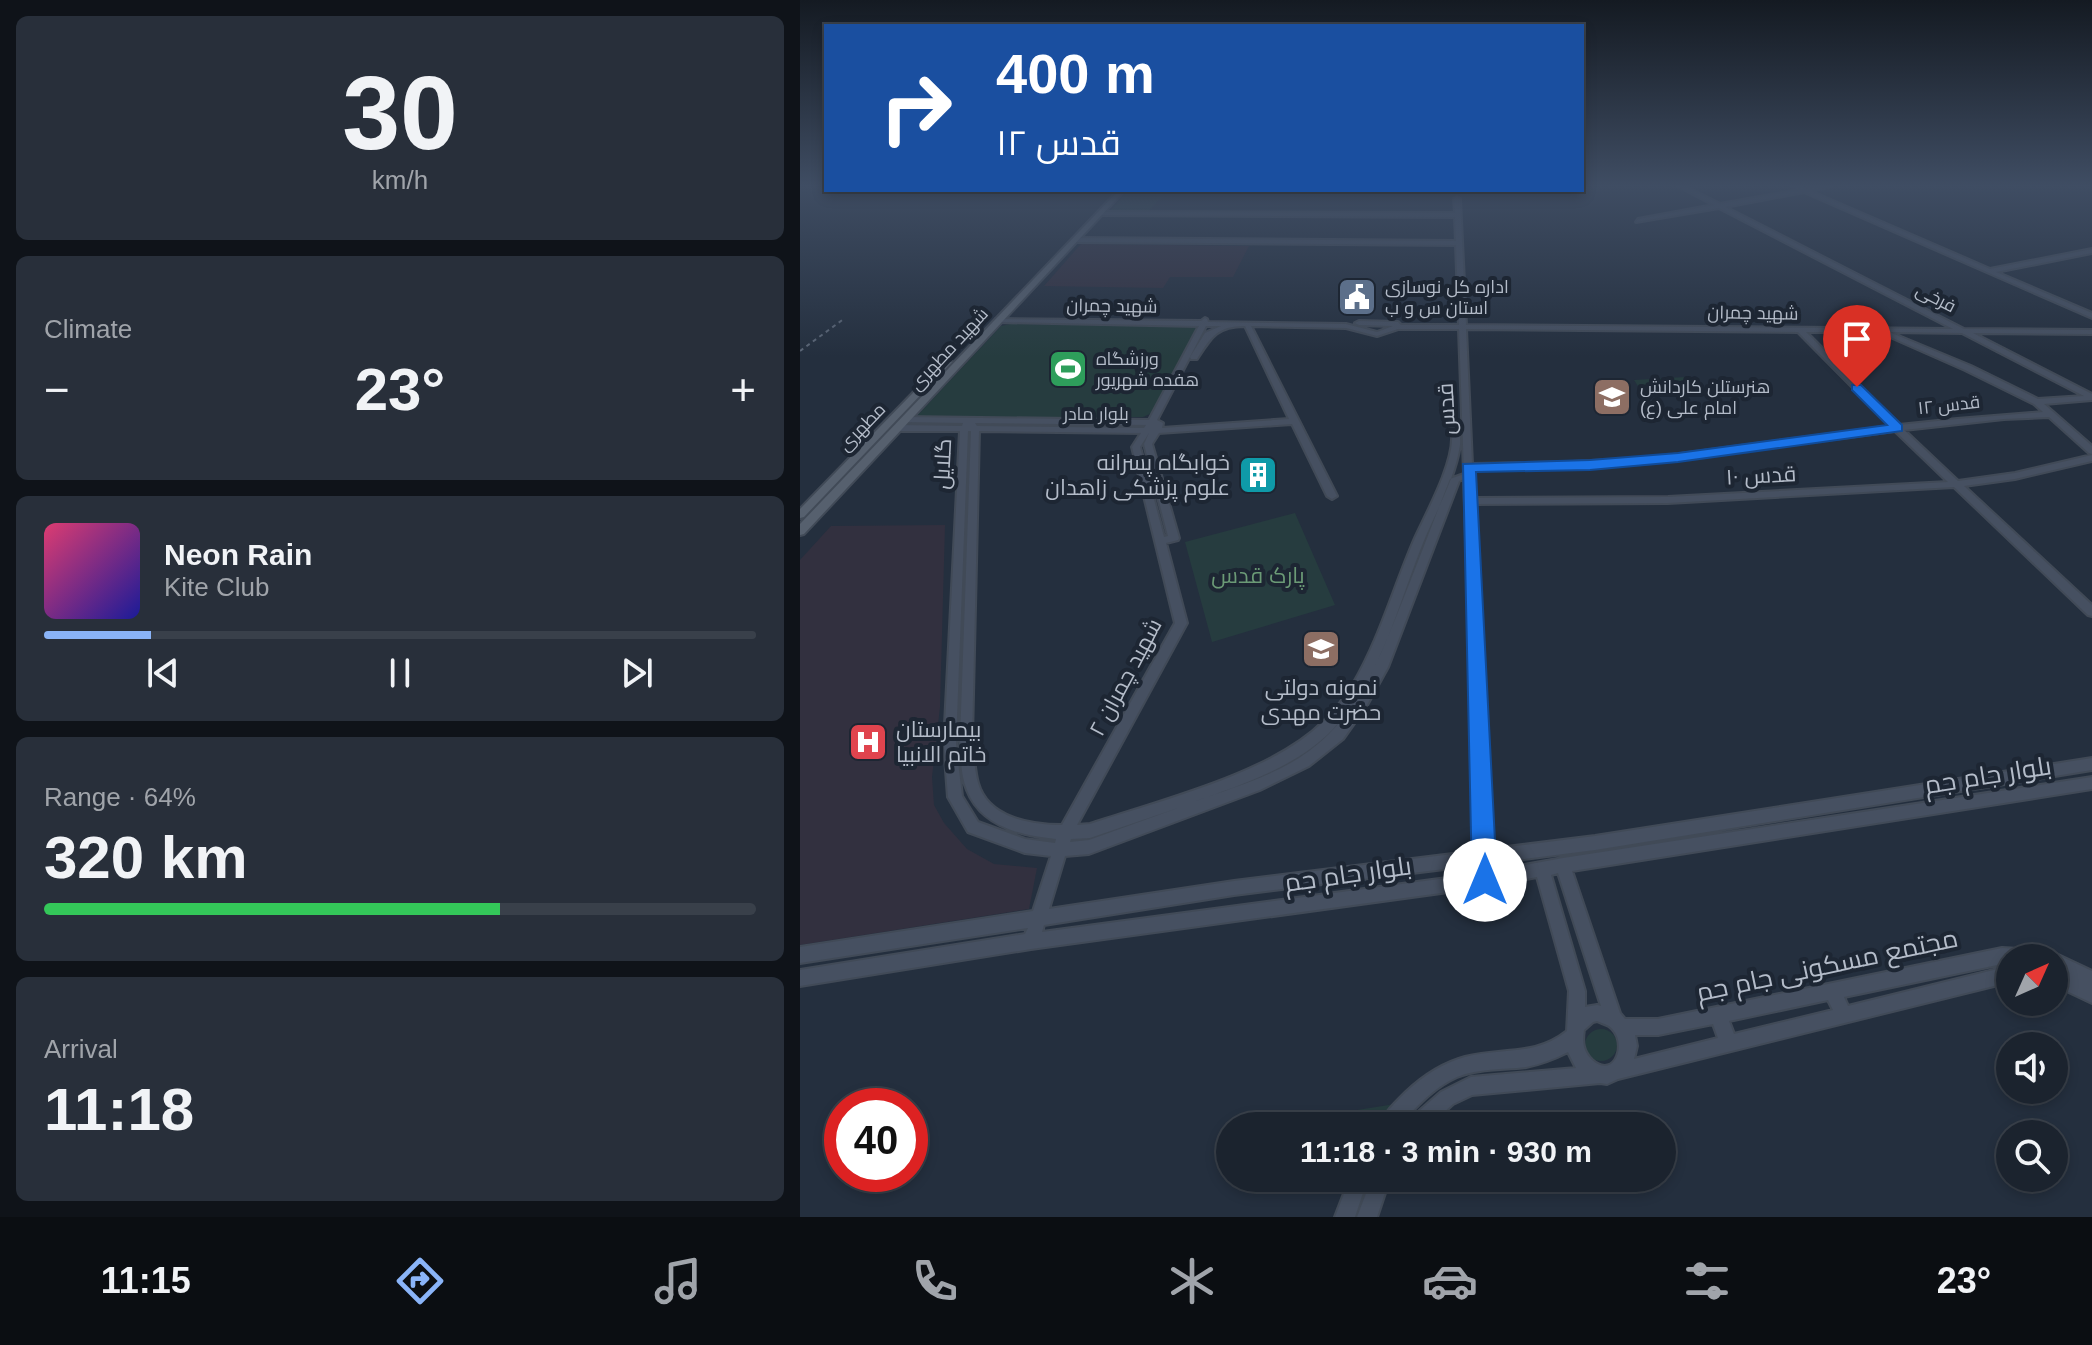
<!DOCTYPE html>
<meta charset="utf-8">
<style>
:root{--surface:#1b232e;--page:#282f3a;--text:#f1f3f6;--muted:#a0a4aa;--line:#39404a;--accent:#8ab4f8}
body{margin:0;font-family:Helvetica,Cairo,sans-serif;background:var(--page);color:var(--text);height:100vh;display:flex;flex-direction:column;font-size:30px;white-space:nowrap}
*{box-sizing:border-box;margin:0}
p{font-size:26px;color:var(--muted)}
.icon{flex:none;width:44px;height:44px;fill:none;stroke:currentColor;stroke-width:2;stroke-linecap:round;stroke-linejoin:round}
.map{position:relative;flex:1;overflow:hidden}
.sheet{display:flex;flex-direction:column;gap:16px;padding:16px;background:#0f1319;width:800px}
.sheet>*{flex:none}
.top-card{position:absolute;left:24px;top:24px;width:760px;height:168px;border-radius:0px;box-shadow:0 4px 12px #0003,0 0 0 2px var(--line);background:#1a4fa0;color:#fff;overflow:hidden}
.needle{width:52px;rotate:45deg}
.buttons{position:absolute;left:1196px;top:944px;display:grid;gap:16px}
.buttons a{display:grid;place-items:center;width:72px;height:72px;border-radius:50%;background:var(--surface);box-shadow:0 4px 12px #0003,0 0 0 2px var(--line);font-size:40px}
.speed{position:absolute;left:24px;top:1088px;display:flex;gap:16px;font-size:40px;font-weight:700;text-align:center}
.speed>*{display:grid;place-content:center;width:104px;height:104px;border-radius:50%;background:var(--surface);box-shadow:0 4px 12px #0003,0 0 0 2px var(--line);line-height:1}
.speed .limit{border:12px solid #d22;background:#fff;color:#111}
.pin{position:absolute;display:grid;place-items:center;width:68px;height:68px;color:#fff;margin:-82px -34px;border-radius:50% 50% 50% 0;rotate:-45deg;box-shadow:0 0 8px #0007}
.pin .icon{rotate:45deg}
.me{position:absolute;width:88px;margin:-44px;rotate:0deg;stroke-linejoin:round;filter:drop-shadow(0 0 6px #0008)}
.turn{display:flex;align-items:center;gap:28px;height:168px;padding:0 40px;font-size:36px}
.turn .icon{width:104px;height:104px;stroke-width:2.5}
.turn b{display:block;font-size:56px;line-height:68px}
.big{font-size:60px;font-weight:700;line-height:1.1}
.sheet .card{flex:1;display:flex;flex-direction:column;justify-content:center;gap:12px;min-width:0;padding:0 28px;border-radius:12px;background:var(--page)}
.sheet .dial{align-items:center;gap:0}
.dial b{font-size:104px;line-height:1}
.song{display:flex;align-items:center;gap:24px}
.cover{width:96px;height:96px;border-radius:12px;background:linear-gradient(135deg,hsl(340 70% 55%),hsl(240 70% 35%))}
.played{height:8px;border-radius:4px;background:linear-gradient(90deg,var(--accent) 15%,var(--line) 15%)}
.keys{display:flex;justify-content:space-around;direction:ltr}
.heat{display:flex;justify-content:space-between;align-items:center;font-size:44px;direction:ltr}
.charge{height:12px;border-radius:6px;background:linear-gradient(90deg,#34c759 64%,var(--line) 0)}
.trip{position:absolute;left:416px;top:1112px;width:460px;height:80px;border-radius:40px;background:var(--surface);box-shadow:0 4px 12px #0003,0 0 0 2px var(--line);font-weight:700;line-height:80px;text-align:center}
.tabs{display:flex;height:128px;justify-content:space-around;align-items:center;background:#0b0e12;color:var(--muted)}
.tabs .icon{width:56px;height:56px}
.tabs .current{color:var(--accent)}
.tabs b{font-size:36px;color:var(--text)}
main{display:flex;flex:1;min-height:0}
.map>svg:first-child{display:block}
.medical{fill:#32303f}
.green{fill:#263c3f}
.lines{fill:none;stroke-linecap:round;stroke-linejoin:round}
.secondary-casing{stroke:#414a57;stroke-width:4}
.primary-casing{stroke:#414a57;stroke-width:4}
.secondary{fill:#465061;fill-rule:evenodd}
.primary{fill:#56606e;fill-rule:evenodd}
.rail{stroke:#5a6575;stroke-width:2;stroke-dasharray:4 4;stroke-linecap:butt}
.route{fill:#1a73e8;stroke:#114b97;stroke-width:2}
.labels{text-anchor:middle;stroke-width:8;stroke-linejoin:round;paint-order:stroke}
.far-poi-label{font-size:18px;fill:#b4bcc9;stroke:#1d2633;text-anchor:start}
.far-street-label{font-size:18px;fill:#b4bcc9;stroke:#1d2633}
.street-label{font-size:22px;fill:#b4bcc9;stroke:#1d2633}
.poi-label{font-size:22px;fill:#b4bcc9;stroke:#1d2633;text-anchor:end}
.park-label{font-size:22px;fill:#6b9a76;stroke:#1d2633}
.near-street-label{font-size:26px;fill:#b4bcc9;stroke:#1d2633}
</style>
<main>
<section class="sheet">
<div class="card dial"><b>30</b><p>km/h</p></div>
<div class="card"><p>Climate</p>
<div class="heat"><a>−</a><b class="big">23°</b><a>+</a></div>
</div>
<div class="card">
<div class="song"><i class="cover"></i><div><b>Neon Rain</b><p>Kite Club</p></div></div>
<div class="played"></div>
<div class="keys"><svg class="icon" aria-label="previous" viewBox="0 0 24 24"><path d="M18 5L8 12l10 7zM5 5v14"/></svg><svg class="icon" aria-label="pause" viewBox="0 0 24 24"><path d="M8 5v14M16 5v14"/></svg><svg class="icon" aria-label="next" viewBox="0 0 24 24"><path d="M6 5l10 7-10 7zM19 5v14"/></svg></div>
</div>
<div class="card"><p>Range · 64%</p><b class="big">320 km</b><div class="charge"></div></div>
<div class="card"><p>Arrival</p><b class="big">11:18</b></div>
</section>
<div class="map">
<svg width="1292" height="1217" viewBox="0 0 1292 1217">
<rect width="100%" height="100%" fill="#242f3e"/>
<!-- medical -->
<path class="medical" d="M281,244l168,2 -16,31h-63l-7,11 -119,-2z
M145,525l-5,182 -8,70 2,28 10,18 23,26 27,15 43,4 -8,41 -229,36v-385l31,-34z"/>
<!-- green -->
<path class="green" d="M329,190h24l-1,2h14l-18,20 -38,-1z
M210,324l188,2 -44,86 -11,5h-227l85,-91z
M885,377l8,14 -50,3 -9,-14z
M495,513l40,92 -123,37 -27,-100z
M785 1045a16 16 0 1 1 32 0a16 16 0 1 1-32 0Z
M595,1104l-15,22h-43l2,-8 12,-7z"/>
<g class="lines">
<!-- secondary casing -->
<g class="secondary-casing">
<path id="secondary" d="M878,186h6l36,18 79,-14 -7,-4h7l6,3 26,-3 -21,5 180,78 102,-20v4l-96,19 96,41v5l-288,-126 -79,15 239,122 128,1v4l-119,-1 119,61v6l-48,4 48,42v8l-3,-1 -40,-36 -45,2 -100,11 54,51 57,-8 77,-18v6l-77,18 -51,7 128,119v11l-4,-1 -134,-128 -286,16 -194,1 17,345 104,-13 497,-78v12l-497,80 -103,13v8l71,-13 529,-81v12l-520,82 48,142 5,6h33l344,-71 39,2 6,2 1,4 6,-3 38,18v32l-38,-18v-27h-44v6h-8l-158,33 4,9 162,-40v16l-392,97 -11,5 -7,-1 -128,12 -19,9 -24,22h-23l3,-6 32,-28 30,-15 105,-9 -8,-16c-14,7 -27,12 -42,15 -23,3 -47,1 -69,10 -23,10 -42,30 -57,49h-21c5,-13 17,-24 27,-34 17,-16 37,-29 59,-35 38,-10 69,0 102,-26l2,-40 -32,-114 -52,10 -454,62 -231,37v-16l225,-36 3,-6 -228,35v-16l233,-36 18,-55 -26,-3 -57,-21 -20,-35 -4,-53 16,-313h-62l-4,-3 4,-3 64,1 1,-3 -61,-1 -1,-2 4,-3 244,3 50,-94 -201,-4 -2,-1v-2l205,2 4,-3 2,1 1,3 138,2 31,8 16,-6 -34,-1 -4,-2 4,-2 39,1 3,3h58l-3,-80 -381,-3 -3,-2 3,-2 381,3 -1,-24 -354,-2 -2,-3 356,1 -1,-14 3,-2 3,2 6,126 487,4 -234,-121 -83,14 2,-3 76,-14zM406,326h15l-16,7 -15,24 1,2h6c14,-22 20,-33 48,-33l44,93 -127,9 1,-5 -6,-3zM451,326l95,2 31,8 21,-7h61l5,145 -14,5c-15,38 -29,75 -44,113 -25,62 -47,128 -107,166 -32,20 -70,31 -106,44 48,-17 104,-35 140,-73 48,-51 65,-124 90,-186 13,-32 32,-64 37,-98 1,-13 -3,-24 -9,-35h-3l-4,2c3,7 7,15 8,23 2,28 -25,77 -37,103 -21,48 -35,100 -62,146 -8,13 -18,27 -30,38 -51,51 -164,79 -233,102l-13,1 110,-202 -21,-80 12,-3 1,-2 -27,-94 7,-11 133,-9 35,72 5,3 5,-3zM666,329l332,3 93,94 -241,32 -78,4 -100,2zM1006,332h73l86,38 69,34 9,8 -86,7 -58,6zM1089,332l73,1 122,63 -46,3 -67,-33zM175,423l171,2 -2,3 -167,-2zM168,431h3l-11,308c1,16 0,35 7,51 14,36 54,46 89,49l-1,4 -30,-4 -47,-17 -16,-26 -6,-52zM179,431l162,2 -9,14 43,176 -113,202c-31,0 -74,-7 -84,-42 -4,-14 -4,-30 -6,-44zM1095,431l53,51 -280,15 -194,1 -1,-28 99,-2 78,-5zM349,433l-5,11 24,92 -4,1 -24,-90zM664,479l13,372 -243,30 -185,28 16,-53 24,-2 171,-64 49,-24 34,-27 24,-34 21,-38 71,-186zM378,808l-89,32 -19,2 1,-3 19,-1zM677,865v9l-435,58 2,-7 190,-30zM758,873l43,133 -4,-1 -12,2v-16l-34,-116zM1028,1000l5,10 -99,24 -5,-13zM797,1021c4,2 9,3 12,5 20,14 7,55 -17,34 -9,-9 -10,-18 -8,-30l9,-8zM913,1024l5,14 -84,21 3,-13 -2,-11h23z
M550,1178h18l-13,39h-20z
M572,1178h18l-13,39h-20z"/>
</g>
<!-- primary casing -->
<g class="primary-casing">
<path id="primary" d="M319,190h6l-321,344 -4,1v-11z
M145,360l7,2 -148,155 -4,1v-9z"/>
</g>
<!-- secondary -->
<use href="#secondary" class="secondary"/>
<!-- primary -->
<use href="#primary" class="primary"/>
<!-- rail -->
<path class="rail" d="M0,351l45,-33"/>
</g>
<!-- sky -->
<linearGradient id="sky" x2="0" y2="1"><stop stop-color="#141a22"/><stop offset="0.52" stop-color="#3f4d63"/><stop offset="1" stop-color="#3f4d63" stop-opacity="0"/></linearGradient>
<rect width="1292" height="357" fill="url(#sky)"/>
<!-- route -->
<path class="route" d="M1052,385h9l41,40v6l-224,31 -88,8 -114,2 21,408 -4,8 -8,4 -9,-4 -4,-8 -9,-416 127,-4 88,-7 209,-28 -35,-35z"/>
<!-- icons -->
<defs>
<g id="civic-square" transform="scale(2)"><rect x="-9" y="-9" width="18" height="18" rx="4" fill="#5c6f8a" stroke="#1d2633"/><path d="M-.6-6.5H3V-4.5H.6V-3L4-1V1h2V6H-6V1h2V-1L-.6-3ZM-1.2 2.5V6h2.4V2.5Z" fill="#fff"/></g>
<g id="stadium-square" transform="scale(2)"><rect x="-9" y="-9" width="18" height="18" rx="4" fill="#2e9e5b" stroke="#1d2633"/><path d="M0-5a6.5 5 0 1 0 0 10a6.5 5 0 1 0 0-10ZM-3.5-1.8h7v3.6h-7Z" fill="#fff"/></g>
<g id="school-square" transform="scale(2)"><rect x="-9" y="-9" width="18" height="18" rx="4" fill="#8d6e63" stroke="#1d2633"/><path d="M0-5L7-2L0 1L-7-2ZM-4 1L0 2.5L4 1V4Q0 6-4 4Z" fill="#fff"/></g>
<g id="building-square" transform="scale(2)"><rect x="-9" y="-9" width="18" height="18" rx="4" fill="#0f9aa8" stroke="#1d2633"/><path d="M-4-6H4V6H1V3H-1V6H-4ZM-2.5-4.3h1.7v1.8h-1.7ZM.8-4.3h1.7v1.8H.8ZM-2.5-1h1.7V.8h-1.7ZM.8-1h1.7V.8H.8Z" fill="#fff"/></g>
<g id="hospital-square" transform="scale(2)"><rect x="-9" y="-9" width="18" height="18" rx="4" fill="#e0444e" stroke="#1d2633"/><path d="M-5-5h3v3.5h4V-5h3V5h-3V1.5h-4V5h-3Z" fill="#fff"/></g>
</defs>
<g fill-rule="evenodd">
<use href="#civic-square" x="557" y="297"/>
<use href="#stadium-square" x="268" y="369"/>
<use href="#school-square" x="812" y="397"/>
<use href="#building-square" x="458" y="475"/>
<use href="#school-square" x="521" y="649"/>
<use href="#hospital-square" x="68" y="742"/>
</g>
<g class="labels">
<!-- far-poi labels -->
<g class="far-poi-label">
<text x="585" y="293">اداره کل نوسازی<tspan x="585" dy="21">استان س و ب</tspan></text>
<text x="296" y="365">ورزشگاه<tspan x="296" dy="21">هفده شهریور</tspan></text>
<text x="840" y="393">هنرستلن کاردانش<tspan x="840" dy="21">امام علی (ع)</tspan></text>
</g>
<!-- far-street labels -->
<g class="far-street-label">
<text transform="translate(1136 298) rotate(27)" y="6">فرخی</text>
<text transform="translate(312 306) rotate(1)" y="6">شهید چمران</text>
<text transform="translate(953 313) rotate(1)" y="6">شهید چمران</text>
<text transform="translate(149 349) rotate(-47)" y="6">شهید مطهری</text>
<text transform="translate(1149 405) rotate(-6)" y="6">قدس ۱۲</text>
<text x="296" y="420">بلوار مادر</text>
<text transform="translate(62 427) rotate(-46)" y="6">مطهری</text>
</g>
<!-- street labels -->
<g class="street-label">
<text transform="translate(646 409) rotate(-93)" y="8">قدس</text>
<text transform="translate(142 464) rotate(-87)" y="8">گلایل</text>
<text transform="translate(961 475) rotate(-3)" y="8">قدس ۱۰</text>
<text transform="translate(325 677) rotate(-62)" y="8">شهید چمران ۲</text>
</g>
<!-- poi labels -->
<g class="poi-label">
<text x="430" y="470">خوابگاه پسرانه<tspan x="430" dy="25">علوم پزشکی زاهدان</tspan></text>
<text x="521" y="695" text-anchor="middle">نمونه دولتی<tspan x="521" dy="25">حضرت مهدی</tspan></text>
<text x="96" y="737" text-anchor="start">بیمارستان<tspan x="96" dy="25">خاتم الانبیا</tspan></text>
</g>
<!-- park labels -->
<g class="park-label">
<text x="458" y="583">پارک قدس</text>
</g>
<!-- near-street labels -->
<g class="near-street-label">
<text transform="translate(1188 775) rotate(-9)" y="9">بلوار جام جم</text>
<text transform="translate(548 874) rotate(-8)" y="9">بلوار جام جم</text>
<text transform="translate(1027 965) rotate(-12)" y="9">مجتمع مسکونی جام جم</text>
</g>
</g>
</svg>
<div class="buttons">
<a><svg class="needle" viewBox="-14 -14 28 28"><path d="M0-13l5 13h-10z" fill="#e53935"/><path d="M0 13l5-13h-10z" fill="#a0a4aa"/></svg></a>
<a><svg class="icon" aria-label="sound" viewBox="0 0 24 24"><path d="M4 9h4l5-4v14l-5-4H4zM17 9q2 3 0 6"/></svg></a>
<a><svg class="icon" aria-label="search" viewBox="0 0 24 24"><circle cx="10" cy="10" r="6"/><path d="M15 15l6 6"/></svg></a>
</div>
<div class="speed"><div class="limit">40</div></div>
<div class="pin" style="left:1057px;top:387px;background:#d93025"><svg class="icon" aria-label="arrive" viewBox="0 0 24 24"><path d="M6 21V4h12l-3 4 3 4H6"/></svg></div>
<svg class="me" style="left:685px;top:880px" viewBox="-20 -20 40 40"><circle r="19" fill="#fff"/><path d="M0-13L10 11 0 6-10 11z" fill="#1a73e8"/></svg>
<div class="trip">11:18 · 3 min · 930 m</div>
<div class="top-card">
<div class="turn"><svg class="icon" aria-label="right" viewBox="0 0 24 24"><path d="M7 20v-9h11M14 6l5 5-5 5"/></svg><div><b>400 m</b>قدس ۱۲</div></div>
</div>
</div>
</main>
<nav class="tabs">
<b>11:15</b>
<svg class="icon current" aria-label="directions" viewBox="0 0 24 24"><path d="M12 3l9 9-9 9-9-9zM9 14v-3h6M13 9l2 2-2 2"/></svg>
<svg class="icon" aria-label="music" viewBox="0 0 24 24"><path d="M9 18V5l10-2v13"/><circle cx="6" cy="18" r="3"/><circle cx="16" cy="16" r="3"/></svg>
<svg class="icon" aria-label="phone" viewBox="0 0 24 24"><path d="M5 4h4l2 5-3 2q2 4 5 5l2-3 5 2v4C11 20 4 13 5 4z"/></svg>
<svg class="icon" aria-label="climate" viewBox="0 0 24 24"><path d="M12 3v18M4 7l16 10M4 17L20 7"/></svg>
<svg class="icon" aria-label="car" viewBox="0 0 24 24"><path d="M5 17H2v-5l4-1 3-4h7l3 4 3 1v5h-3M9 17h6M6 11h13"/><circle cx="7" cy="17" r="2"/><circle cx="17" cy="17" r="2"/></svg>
<svg class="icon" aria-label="filters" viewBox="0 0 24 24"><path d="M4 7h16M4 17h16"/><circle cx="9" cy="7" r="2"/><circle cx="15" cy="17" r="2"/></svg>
<b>23°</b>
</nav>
